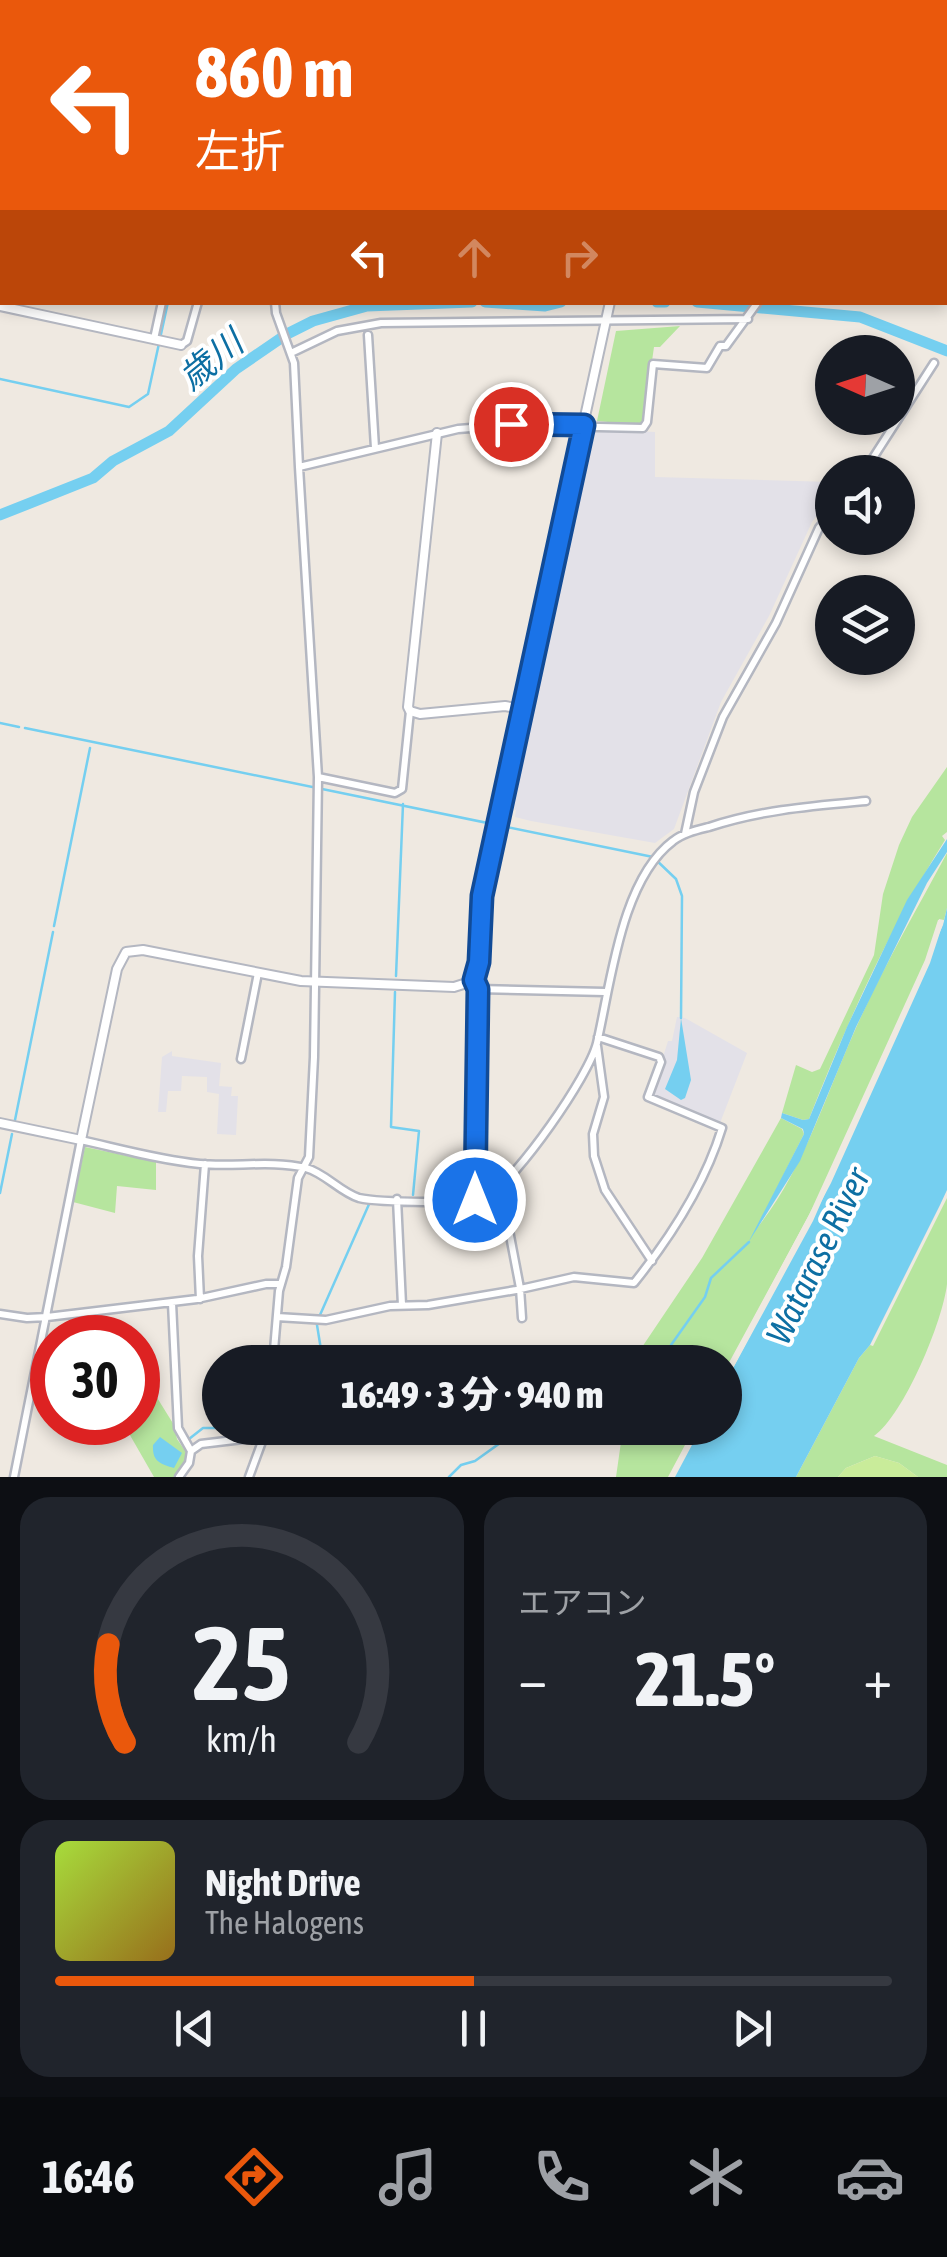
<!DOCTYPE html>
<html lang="ja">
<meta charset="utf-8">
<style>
:root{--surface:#171b24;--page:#20242c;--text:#f1f3f6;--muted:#9ea1a6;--line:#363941;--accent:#ea580c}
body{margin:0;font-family:"Asap Condensed","Noto Sans JP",sans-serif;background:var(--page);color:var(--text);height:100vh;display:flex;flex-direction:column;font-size:38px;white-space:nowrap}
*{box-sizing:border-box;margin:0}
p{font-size:32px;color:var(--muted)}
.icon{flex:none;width:55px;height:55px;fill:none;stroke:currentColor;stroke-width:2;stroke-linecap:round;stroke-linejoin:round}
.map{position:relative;height:1477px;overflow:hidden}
.drawer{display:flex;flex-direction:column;gap:20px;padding:20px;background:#0d0f14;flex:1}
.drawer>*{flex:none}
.top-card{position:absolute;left:0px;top:0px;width:948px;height:305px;box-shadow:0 5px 15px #0003;background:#ea580c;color:#fff;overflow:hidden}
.needle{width:65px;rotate:273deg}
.tools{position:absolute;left:815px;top:335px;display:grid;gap:20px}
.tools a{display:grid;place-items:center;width:100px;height:100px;border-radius:50%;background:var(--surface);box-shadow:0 5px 15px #0003;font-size:50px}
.speed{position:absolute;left:30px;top:1315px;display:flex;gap:20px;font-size:50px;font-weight:700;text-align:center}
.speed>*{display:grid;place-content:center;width:130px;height:130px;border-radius:50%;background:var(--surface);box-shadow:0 5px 15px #0003;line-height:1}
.speed .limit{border:15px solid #d22;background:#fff;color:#111}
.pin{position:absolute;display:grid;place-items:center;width:85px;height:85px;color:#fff;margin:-42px;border:5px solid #fff;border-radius:50%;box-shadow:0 2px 10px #0007}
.me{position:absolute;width:110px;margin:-55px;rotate:0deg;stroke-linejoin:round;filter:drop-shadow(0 0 8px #0008)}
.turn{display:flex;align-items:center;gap:35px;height:210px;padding:0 30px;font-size:45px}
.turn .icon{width:130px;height:130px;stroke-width:2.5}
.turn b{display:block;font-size:70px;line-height:85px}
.lanes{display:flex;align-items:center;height:95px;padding:0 30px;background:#0003;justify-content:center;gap:50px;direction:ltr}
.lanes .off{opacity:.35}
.big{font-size:75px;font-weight:800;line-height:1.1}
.drawer .widget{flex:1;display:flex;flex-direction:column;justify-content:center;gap:15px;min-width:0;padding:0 35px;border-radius:30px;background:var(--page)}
.drawer .dial{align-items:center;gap:0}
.dial svg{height:260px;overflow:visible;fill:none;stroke:var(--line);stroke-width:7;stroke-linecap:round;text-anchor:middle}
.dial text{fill:var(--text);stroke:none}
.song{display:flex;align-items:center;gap:30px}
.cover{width:120px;height:120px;border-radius:15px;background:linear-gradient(135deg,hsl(80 70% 55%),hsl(40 70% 35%))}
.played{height:10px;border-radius:5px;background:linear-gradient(90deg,var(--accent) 50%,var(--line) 50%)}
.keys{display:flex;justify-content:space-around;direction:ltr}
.heat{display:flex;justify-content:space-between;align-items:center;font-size:55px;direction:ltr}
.drawer .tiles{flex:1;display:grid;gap:20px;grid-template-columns:1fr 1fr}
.widget:last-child{grid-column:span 2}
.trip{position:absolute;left:202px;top:1345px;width:540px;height:100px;border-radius:50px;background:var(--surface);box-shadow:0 5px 15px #0003;font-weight:800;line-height:100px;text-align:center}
.tabs{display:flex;height:160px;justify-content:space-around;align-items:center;background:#090b0e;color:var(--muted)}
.tabs .icon{width:70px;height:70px}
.tabs .current{color:var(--accent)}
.tabs b{font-size:45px;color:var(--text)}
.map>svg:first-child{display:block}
.industrial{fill:#e3e1e8}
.green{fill:#b6e59e}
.pitch{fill:#c9ec9a}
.water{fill:#75cff0}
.pier{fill:#efe9e1}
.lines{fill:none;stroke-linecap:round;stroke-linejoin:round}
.stream{stroke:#75cff0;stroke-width:2.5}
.river{stroke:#75cff0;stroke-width:11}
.minor-casing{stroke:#b4b7c1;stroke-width:11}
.tertiary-casing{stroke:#b4b7c1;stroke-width:12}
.primary-casing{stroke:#c9c9c9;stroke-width:14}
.minor{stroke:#fff;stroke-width:6}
.tertiary{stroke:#fff;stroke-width:8}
.primary{stroke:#f2d163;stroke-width:9}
.rail-casing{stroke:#a3a6b8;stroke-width:6}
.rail{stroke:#fff;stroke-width:2.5;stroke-dasharray:8;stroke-linecap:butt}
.route-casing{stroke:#114b97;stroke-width:25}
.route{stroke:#1a73e8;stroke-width:18}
.labels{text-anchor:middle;stroke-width:8;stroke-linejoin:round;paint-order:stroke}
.water-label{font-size:35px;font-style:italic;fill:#0d6fa3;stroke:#fff}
</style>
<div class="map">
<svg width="947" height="1477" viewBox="0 0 947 1477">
<rect width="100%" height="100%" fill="#efe9e1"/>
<!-- industrial -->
<path class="industrial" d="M327,0h250l5,2h-252z
M596,429l59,3v45l177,5v20l-10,7 -10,13 -43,94 -48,86 -47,127 -19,14 -124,-22 -16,-4 1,-7 -7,-2z
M677,1017l8,1 62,35 -27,70 -69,-28 17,-54h4z
M172,1051v5l49,7 -2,23 13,1 -1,9h7l-2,39 -19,-1 2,-40 -12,-2v-15l-25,-1 -1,15h-13l-2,21h-8l4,-55z"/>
<!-- green -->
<path class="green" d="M680,326l-20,21h-6l-2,14h-3l-5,61 -4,3 -43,-4 19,-90z
M947,767v65l-5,4 3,4c-55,88 -98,182 -136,279l-6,1 -21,-7 14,-48 16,7 8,-3 54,-114 9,-61 16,-49 13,-28z
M947,853v55l-3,12h-6l-13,40 -116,255 -84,155v-8h-93l70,-104 79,-140 21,11 2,5 -47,94c46,-57 68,-131 98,-198 27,-61 61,-119 92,-177z
M85,1147l71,15v28l-39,-4 -2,27 -42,-11z
M947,1198c0,28 0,58 0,86 -4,37 -43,131 -73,152l73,29v12h-29l-19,-14 -24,-7 -29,12 -8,9h-42l63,-119 11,-13 3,1z
M138,1367l36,58 3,14 9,13 -1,8 -11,17h-20l-31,-54 15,-1z
M623,1428h71l-26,49h-52z"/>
<!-- pitch -->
<path class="pitch" d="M875,1456l24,7 19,14h-80l8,-9z"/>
<!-- water -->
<path class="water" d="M947,839v13l-20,31 -71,144 -56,134 -52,82 56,-109 -1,-5 -22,-11 1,-5 21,7 6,-1 38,-92 60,-127z
M947,908v282l-7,15 -70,140 -11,13 -63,119h-121l26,-49h24v-45l88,-162 130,-296z
M681,1018l10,62 -6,18 -4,2 -16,-11 12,-29z
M160,1437l22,16 -8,15c-13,-4 -22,-6 -21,-23z"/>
<!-- pier -->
<path class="pier" d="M939,919l5,1 -14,43 -99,220 -106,200v-11l102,-191 99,-220z"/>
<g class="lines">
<!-- stream -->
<path class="stream" d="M189,0l1,2
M0,70l2,1
M0,116h2
M945,172l2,-1
M0,379l129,28 19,-13 20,-92
M0,723l19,4
M25,728l628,129 23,22 6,17 -1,122
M54,926l36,-178
M396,976l7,-172
M395,992l-4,135 28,4 -6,64
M15,1120l38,-188
M0,1193l12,-59
M320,1315l50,-113
M317,1325l6,37
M659,1362l46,-65 6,-19 38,-36
M189,1439l14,-11h41
M449,1477l12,-12 14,-4 46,-33"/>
<!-- river -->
<path class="river" d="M639,2l2,-2
M485,302l60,4 16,-4
M657,302h8
M697,302l163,15 87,34
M0,515l93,-37 20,-17 56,-30 67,-62 51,-35 26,-13 54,-15 105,-4"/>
<!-- minor casing -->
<g class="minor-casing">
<path id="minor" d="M242,0l1,2
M275,302l1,11 18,50 5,104
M368,335l7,113
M154,339l8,-37
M181,345l6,-4 11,-39
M291,353l46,-22 44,-8 367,-4
M864,472l70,-109
M318,777l77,16 7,-4 8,-78
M685,834l9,-42 29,-75 53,-94 43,-95 13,-16
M473,981l5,8 -3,211
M478,989l127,3
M597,1046l7,51 -11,37 1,22 11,34 47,71
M241,1059l17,-86
M488,1196l19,24 13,68 2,30
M397,1199l5,106
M200,1299l-2,-43 7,-92
M172,1303l6,125 13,23 -2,12 -10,14
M0,1314l27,4 20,-1 150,-18 69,-15h15
M277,1317l49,3 64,-14 38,-1 88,-15 58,-13 60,6c36,-45 71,-99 88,-155l-74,-31 13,-35 -2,-5 -61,-20
M273,1362l6,-71 7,-24 12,-89 11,-21 5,-100 4,-280 -19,-310 159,-38 53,-4 132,3 4,-6 6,-58 54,4 13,-22h6l32,-44
M191,1451l10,-7 133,-16
M14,1477l67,-337c40,9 79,20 119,24 36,3 71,-4 106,4 19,5 34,24 53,30 18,4 115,7 129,-2 29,-17 101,-120 109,-153 14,-60 24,-163 76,-202 10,-8 24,-11 36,-14 51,-17 103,-21 157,-26
M249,1477l18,-49"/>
</g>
<!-- tertiary casing -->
<g class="tertiary-casing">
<path id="tertiary" d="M0,306l181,39
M437,433l-29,274 2,4 10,3 85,-8 17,3
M0,1123l81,17 36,-171 9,-17 17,-2 158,31 153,6 19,-6 6,-18 2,-59 6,-38 123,-564"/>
</g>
<!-- primary casing -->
<g class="primary-casing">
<path id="primary" d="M592,0l4,2
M611,0l5,2
M945,191l2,1
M945,200l2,2"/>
</g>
<!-- minor -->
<use href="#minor" class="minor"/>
<!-- tertiary -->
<use href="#tertiary" class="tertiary"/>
<!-- primary -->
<use href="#primary" class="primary"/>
<!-- rail casing -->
<g class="rail-casing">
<path id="rail" d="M640,0l4,2
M945,170l2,1"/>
</g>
<!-- rail -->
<use href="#rail" class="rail"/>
</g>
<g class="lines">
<!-- route casing -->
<g class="route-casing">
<path id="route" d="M475,1200l3,-211 -4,-9 5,-18 3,-66 102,-471 -73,-1"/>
</g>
<!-- route -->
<use href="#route" class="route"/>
</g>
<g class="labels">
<!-- water labels -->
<g class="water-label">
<text transform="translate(211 360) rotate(-39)" y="12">歳川</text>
<text transform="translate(818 1256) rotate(-64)" y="12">Watarase River</text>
</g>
</g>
</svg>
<div class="tools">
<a><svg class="needle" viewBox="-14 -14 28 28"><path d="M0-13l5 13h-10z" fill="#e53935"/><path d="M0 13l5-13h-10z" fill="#9ea1a6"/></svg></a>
<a><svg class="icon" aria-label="sound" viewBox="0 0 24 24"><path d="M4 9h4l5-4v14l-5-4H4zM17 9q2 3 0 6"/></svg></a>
<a><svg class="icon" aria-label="layers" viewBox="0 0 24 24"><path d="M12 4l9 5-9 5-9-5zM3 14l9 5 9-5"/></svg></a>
</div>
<div class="speed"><div class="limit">30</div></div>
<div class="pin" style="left:511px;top:424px;background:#d93025"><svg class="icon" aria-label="arrive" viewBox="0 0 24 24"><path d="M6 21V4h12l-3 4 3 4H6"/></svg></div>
<svg class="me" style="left:475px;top:1200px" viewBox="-20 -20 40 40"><circle r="17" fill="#1a73e8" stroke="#fff" stroke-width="3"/><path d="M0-11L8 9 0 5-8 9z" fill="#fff"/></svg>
<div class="trip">16:49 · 3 分 · 940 m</div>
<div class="top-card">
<div class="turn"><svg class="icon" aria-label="left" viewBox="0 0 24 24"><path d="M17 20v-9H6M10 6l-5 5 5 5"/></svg><div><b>860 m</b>左折</div></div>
<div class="lanes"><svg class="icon" aria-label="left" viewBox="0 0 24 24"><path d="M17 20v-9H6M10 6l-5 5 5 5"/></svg><svg class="icon off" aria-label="ahead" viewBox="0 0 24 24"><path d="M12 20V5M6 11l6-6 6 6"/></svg><svg class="icon off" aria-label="right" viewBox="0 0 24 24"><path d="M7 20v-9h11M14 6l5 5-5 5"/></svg></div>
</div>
</div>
<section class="drawer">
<div class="tiles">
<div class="widget dial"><svg viewBox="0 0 100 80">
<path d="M14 69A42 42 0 1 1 86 69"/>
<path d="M14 69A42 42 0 0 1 9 39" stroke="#ea580c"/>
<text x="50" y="56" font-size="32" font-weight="700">25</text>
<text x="50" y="72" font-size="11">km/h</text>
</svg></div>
<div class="widget"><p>エアコン</p>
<div class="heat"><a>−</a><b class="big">21.5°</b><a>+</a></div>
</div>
<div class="widget">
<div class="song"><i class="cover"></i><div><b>Night Drive</b><p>The Halogens</p></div></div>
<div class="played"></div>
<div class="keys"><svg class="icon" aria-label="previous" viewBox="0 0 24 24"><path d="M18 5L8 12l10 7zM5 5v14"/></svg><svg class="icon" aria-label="pause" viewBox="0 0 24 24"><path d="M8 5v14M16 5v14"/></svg><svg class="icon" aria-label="next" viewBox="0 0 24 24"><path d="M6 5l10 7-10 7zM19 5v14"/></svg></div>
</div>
</div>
</section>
<nav class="tabs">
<b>16:46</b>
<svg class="icon current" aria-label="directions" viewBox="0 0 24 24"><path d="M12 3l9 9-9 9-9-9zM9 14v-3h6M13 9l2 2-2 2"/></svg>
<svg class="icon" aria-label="music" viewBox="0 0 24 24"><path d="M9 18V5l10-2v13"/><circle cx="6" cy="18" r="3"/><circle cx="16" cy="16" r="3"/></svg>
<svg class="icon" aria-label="phone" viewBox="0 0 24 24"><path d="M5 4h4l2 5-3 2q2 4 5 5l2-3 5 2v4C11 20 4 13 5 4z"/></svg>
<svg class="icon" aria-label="climate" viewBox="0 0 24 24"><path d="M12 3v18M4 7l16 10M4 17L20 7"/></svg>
<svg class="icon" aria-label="car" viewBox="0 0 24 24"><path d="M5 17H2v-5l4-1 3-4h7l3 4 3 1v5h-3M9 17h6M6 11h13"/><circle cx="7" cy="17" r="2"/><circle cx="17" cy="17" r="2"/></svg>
</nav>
